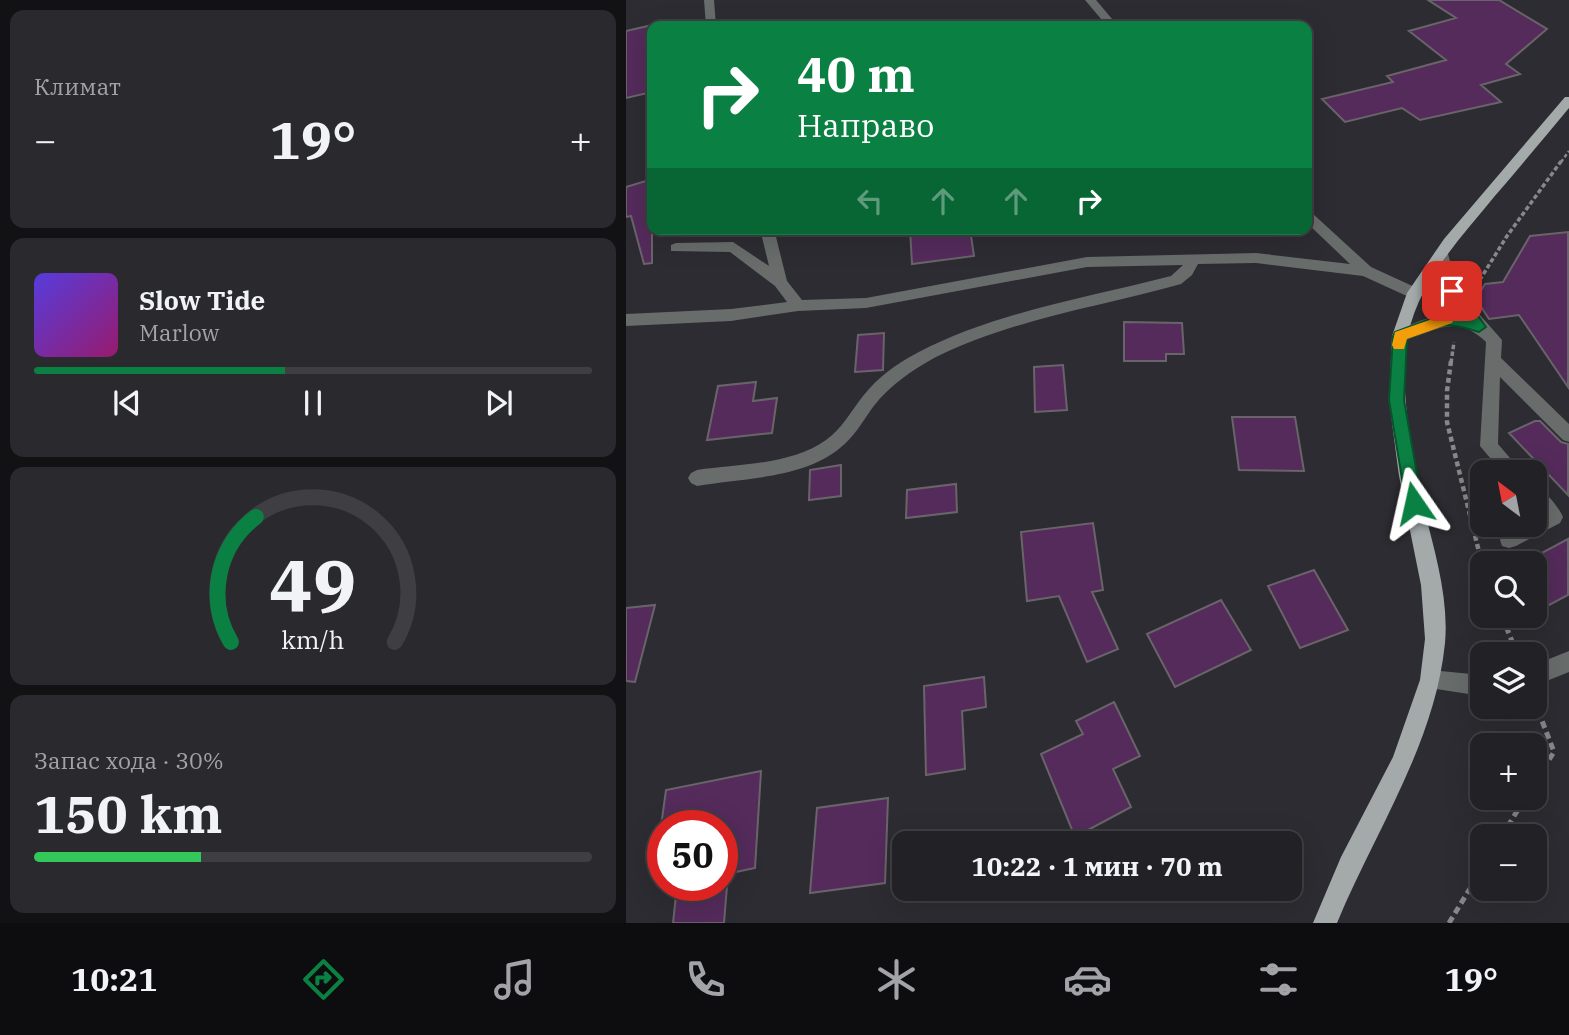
<!DOCTYPE html>
<html lang="ru">
<meta charset="utf-8">
<style>
:root{--surface:#212126;--page:#29292e;--text:#f1f3f6;--muted:#a2a3a7;--line:#3e3e43;--accent:#0b8043}
body{margin:0;font-family:"IBM Plex Serif",serif;background:var(--page);color:var(--text);height:100vh;display:flex;flex-direction:column;font-size:26px;white-space:nowrap}
*{box-sizing:border-box;margin:0}
p{font-size:23px;color:var(--muted)}
.icon{flex:none;width:38px;height:38px;fill:none;stroke:currentColor;stroke-width:2;stroke-linecap:round;stroke-linejoin:round}
.map{position:relative;flex:1;overflow:hidden}
.side{display:flex;flex-direction:column;gap:10px;padding:10px;background:#121215;width:626px}
.side>*{flex:none}
.guide{position:absolute;left:21px;top:21px;width:665px;height:214px;border-radius:14px;box-shadow:0 7px 28px #0002,0 0 0 2px var(--line);background:#0b8043;color:#fff;overflow:hidden}
.needle{width:46px;rotate:328deg}
.tools{position:absolute;left:844px;top:460px;display:grid;gap:14px}
.tools a{display:grid;place-items:center;width:77px;height:77px;border-radius:14px;background:var(--surface);box-shadow:0 7px 28px #0002,0 0 0 2px var(--line);font-size:35px}
.speed{position:absolute;left:21px;top:810px;display:flex;gap:14px;font-size:35px;font-weight:700;text-align:center}
.speed>*{display:grid;place-content:center;width:91px;height:91px;border-radius:50%;background:var(--surface);box-shadow:0 7px 28px #0002,0 0 0 2px var(--line);line-height:1}
.speed .limit{border:10px solid #d22;background:#fff;color:#111}
.pin{position:absolute;display:grid;place-items:center;width:60px;height:60px;color:#fff;margin:-30px;border-radius:14px;box-shadow:0 4px 10px #0006}
.me{position:absolute;width:77px;margin:-38px;rotate:349deg;stroke-linejoin:round;filter:drop-shadow(0 0 5px #0008)}
.turn{display:flex;align-items:center;gap:24px;height:147px;padding:0 35px;font-size:32px}
.turn .icon{width:91px;height:91px;stroke-width:2.5}
.turn b{display:block;font-size:49px;line-height:60px}
.lanes{display:flex;align-items:center;height:66px;padding:0 35px;background:#0003;justify-content:center;gap:35px;direction:ltr}
.lanes .off{opacity:.35}
.big{font-size:52px;font-weight:700;line-height:1.1}
.side .tile{flex:1;display:flex;flex-direction:column;justify-content:center;gap:10px;min-width:0;padding:0 24px;border-radius:14px;background:var(--page)}
.side .dial{align-items:center;gap:0}
.dial svg{height:182px;overflow:visible;fill:none;stroke:var(--line);stroke-width:7;stroke-linecap:round;text-anchor:middle}
.dial text{fill:var(--text);stroke:none}
.song{display:flex;align-items:center;gap:21px}
.cover{width:84px;height:84px;border-radius:10px;background:linear-gradient(135deg,hsl(250 70% 55%),hsl(320 70% 35%))}
.played{height:7px;border-radius:4px;background:linear-gradient(90deg,var(--accent) 45%,var(--line) 45%)}
.keys{display:flex;justify-content:space-around;direction:ltr}
.heat{display:flex;justify-content:space-between;align-items:center;font-size:38px;direction:ltr}
.charge{height:10px;border-radius:5px;background:linear-gradient(90deg,#34c759 30%,var(--line) 0)}
.trip{position:absolute;left:266px;top:831px;width:410px;height:70px;border-radius:14px;background:var(--surface);box-shadow:0 7px 28px #0002,0 0 0 2px var(--line);font-weight:700;line-height:70px;text-align:center}
.tabs{display:flex;height:112px;justify-content:space-around;align-items:center;background:#0d0d0f;color:var(--muted)}
.tabs .icon{width:49px;height:49px}
.tabs .active{color:var(--accent)}
.tabs b{font-size:32px;color:var(--text)}
main{display:flex;flex:1;min-height:0}
.map>svg:first-child{display:block}
.building{fill:#542b5b;stroke:#696469;stroke-width:2}
.lines{fill:none;stroke-linecap:round;stroke-linejoin:round}
.path-far3{stroke:#87878c;stroke-width:2.5;stroke-dasharray:3.5 2.5;stroke-linecap:butt}
.path-far2{stroke:#87878c;stroke-width:3.5;stroke-dasharray:4.5 2.5;stroke-linecap:butt}
.path-far1{stroke:#87878c;stroke-width:4.5;stroke-dasharray:5 3.5;stroke-linecap:butt}
.path{stroke:#87878c;stroke-width:5;stroke-dasharray:7 4.5;stroke-linecap:butt}
.minor{fill:#686c6b;fill-rule:evenodd}
.major{fill:#a3aaa9;fill-rule:evenodd}
.route{fill:#0b8043;stroke:#07532c;stroke-width:2}
.slow{fill:#f59e0b}
</style>
<main>
<section class="side">
<div class="tile"><p>Климат</p>
<div class="heat"><a>−</a><b class="big">19°</b><a>+</a></div>
</div>
<div class="tile">
<div class="song"><i class="cover"></i><div><b>Slow Tide</b><p>Marlow</p></div></div>
<div class="played"></div>
<div class="keys"><svg class="icon" aria-label="previous" viewBox="0 0 24 24"><path d="M18 5L8 12l10 7zM5 5v14"/></svg><svg class="icon" aria-label="pause" viewBox="0 0 24 24"><path d="M8 5v14M16 5v14"/></svg><svg class="icon" aria-label="next" viewBox="0 0 24 24"><path d="M6 5l10 7-10 7zM19 5v14"/></svg></div>
</div>
<div class="tile dial"><svg viewBox="0 0 100 80">
<path d="M14 69A42 42 0 1 1 86 69"/>
<path d="M14 69A42 42 0 0 1 25 14" stroke="#0b8043"/>
<text x="50" y="56" font-size="32" font-weight="700">49</text>
<text x="50" y="72" font-size="11">km/h</text>
</svg></div>
<div class="tile"><p>Запас хода · 30%</p><b class="big">150 km</b><div class="charge"></div></div>
</section>
<div class="map">
<svg width="943" height="923" viewBox="0 0 943 923">
<rect width="100%" height="100%" fill="#2c2c32"/>
<!-- building -->
<path class="building" d="M802,0h71l48,29 -41,35 14,10 -39,11 20,17 -81,18 -18,-12 -57,14 -23,-23 71,-17 -6,-6 59,-16 -37,-29 47,-13z
M26,25v67l-26,6v-67z
M26,179v84l-8,1 -13,-48 -5,1v-30z
M284,229h60l4,27 -62,8z
M942,232v155l-49,-72 -30,4 -13,-20 9,-15 18,-2 27,-46z
M498,322l58,1 2,31h-18v7h-42z
M258,333l-1,37 -28,2 3,-37z
M437,365l4,45 -32,2 -1,-45z
M130,382l-3,19 24,-3 -5,35 -65,7 11,-54z
M606,417h63l9,54 -65,-1z
M909,421h5l21,21 7,2v51l-59,-62z
M215,465v31l-32,4 1,-30z
M330,484l1,28 -51,6 1,-28z
M467,523l10,67 -11,2 26,57 -31,13 -28,-66 -32,5 -6,-69z
M942,539v56l-34,18v-56z
M688,570l34,60 -48,18 -32,-62z
M595,600l30,50 -76,37 -28,-53z
M29,605l-20,77 -9,-1v-73z
M358,677l2,30 -24,4 3,58 -39,6 -2,-89z
M488,702l26,54 -27,13 18,38 -56,30 -34,-83 42,-20 -7,-13z
M135,771l-6,97 -33,7v-49h-61l5,-36z
M262,798l-3,85 -75,10 7,-85z
M51,886h50l-3,37h-51z"/>
<g class="lines">
<!-- path-far3 -->
<path class="path-far3" d="M935,162l8,-11"/>
<!-- path-far2 -->
<path class="path-far2" d="M850,286l31,-50 55,-76
M825,363l3,-21"/>
<!-- path-far1 -->
<path class="path-far1" d="M825,361l-4,30v31l35,142"/>
<!-- path -->
<path class="path" d="M876,616l15,38
M908,700l20,52 -20,31
M876,836l23,-38
M823,923l33,-54"/>
<!-- minor -->
<path class="minor" d="M78,0h10l2,26h-10z
M459,0h11l22,26h-11z
M681,212l5,1 59,54 48,22 2,4 -2,4h-10l-46,-21 -107,-13 -58,1 -6,11 -11,9c-82,23 -168,35 -245,73 -24,13 -46,28 -63,50 -10,14 -19,30 -33,41 -37,31 -98,30 -143,38l-6,-3 -3,-5 3,-5 6,-3c41,-6 94,-5 129,-30 16,-11 25,-29 37,-44 15,-19 33,-32 54,-43 78,-41 169,-55 254,-77l12,-11 -96,2 -221,41 -68,3 -67,10 -105,5v-12l105,-5 56,-7 -12,-16 -45,-34 -59,-1v-6l5,-2 57,-1 36,24 -9,-37h14l13,52 15,19 64,-2 221,-41 169,-4 94,11 -43,-41z
M815,249l7,5 7,25 10,19 37,42 -1,18 68,66v18l-6,-2 -63,-63 -2,67 24,28h-20l-22,-26 6,-104c-30,-30 -53,-10 -86,0l-8,-6 3,-4c21,-10 43,-21 67,-16 -14,-19 -24,-38 -28,-62z
M908,487c12,4 24,19 29,30l-3,6 -44,23 -7,2 -7,-2 -2,-6c6,-13 21,-15 34,-15v-7l6,-3 -6,-7z
M943,651v21l-35,14v-21z
M804,670l52,5v21l-59,-9 -3,-7 3,-7z"/>
<!-- major -->
<path class="major" d="M939,97h4v11c-25,30 -50,60 -75,89 -34,42 -75,84 -86,138 -9,44 1,98 9,142 10,53 33,111 28,166 -10,101 -70,188 -108,280h-24l28,-66 52,-100 27,-77 5,-41 -4,-54 -22,-109 -10,-76 3,-64 15,-43 37,-54z"/>
</g>
<!-- route -->
<path class="route" d="M826,286l5,1 29,40 -7,5c-37,-12 -36,-7 -72,7l-3,61 18,103 -2,5 -6,2 -6,-2 -2,-5 -17,-103 4,-64 2,-4 48,-18 20,2 -18,-25z"/>
<!-- slow -->
<path class="slow" d="M821,314l7,5 -2,4 -45,16 -3,10h-10l-2,-4 3,-13z"/>
</svg>
<div class="tools">
<a><svg class="needle" viewBox="-14 -14 28 28"><path d="M0-13l5 13h-10z" fill="#e53935"/><path d="M0 13l5-13h-10z" fill="#a2a3a7"/></svg></a>
<a><svg class="icon" aria-label="search" viewBox="0 0 24 24"><circle cx="10" cy="10" r="6"/><path d="M15 15l6 6"/></svg></a>
<a><svg class="icon" aria-label="layers" viewBox="0 0 24 24"><path d="M12 4l9 5-9 5-9-5zM3 14l9 5 9-5"/></svg></a>
<a>+</a>
<a>−</a>
</div>
<div class="speed"><div class="limit">50</div></div>
<div class="pin" style="left:826px;top:291px;background:#d93025"><svg class="icon" aria-label="arrive" viewBox="0 0 24 24"><path d="M6 21V4h12l-3 4 3 4H6"/></svg></div>
<svg class="me" style="left:788px;top:503px" viewBox="-20 -20 40 40"><path d="M0-17L14 15 0 8-14 15z" fill="#0b8043" stroke="#fff" stroke-width="4"/></svg>
<div class="trip">10:22 · 1 мин · 70 m</div>
<div class="guide">
<div class="turn"><svg class="icon" aria-label="right" viewBox="0 0 24 24"><path d="M7 20v-9h11M14 6l5 5-5 5"/></svg><div><b>40 m</b>Направо</div></div>
<div class="lanes"><svg class="icon off" aria-label="left" viewBox="0 0 24 24"><path d="M17 20v-9H6M10 6l-5 5 5 5"/></svg><svg class="icon off" aria-label="ahead" viewBox="0 0 24 24"><path d="M12 20V5M6 11l6-6 6 6"/></svg><svg class="icon off" aria-label="ahead" viewBox="0 0 24 24"><path d="M12 20V5M6 11l6-6 6 6"/></svg><svg class="icon" aria-label="right" viewBox="0 0 24 24"><path d="M7 20v-9h11M14 6l5 5-5 5"/></svg></div>
</div>
</div>
</main>
<nav class="tabs">
<b>10:21</b>
<svg class="icon active" aria-label="directions" viewBox="0 0 24 24"><path d="M12 3l9 9-9 9-9-9zM9 14v-3h6M13 9l2 2-2 2"/></svg>
<svg class="icon" aria-label="music" viewBox="0 0 24 24"><path d="M9 18V5l10-2v13"/><circle cx="6" cy="18" r="3"/><circle cx="16" cy="16" r="3"/></svg>
<svg class="icon" aria-label="phone" viewBox="0 0 24 24"><path d="M5 4h4l2 5-3 2q2 4 5 5l2-3 5 2v4C11 20 4 13 5 4z"/></svg>
<svg class="icon" aria-label="climate" viewBox="0 0 24 24"><path d="M12 3v18M4 7l16 10M4 17L20 7"/></svg>
<svg class="icon" aria-label="car" viewBox="0 0 24 24"><path d="M5 17H2v-5l4-1 3-4h7l3 4 3 1v5h-3M9 17h6M6 11h13"/><circle cx="7" cy="17" r="2"/><circle cx="17" cy="17" r="2"/></svg>
<svg class="icon" aria-label="filters" viewBox="0 0 24 24"><path d="M4 7h16M4 17h16"/><circle cx="9" cy="7" r="2"/><circle cx="15" cy="17" r="2"/></svg>
<b>19°</b>
</nav>
